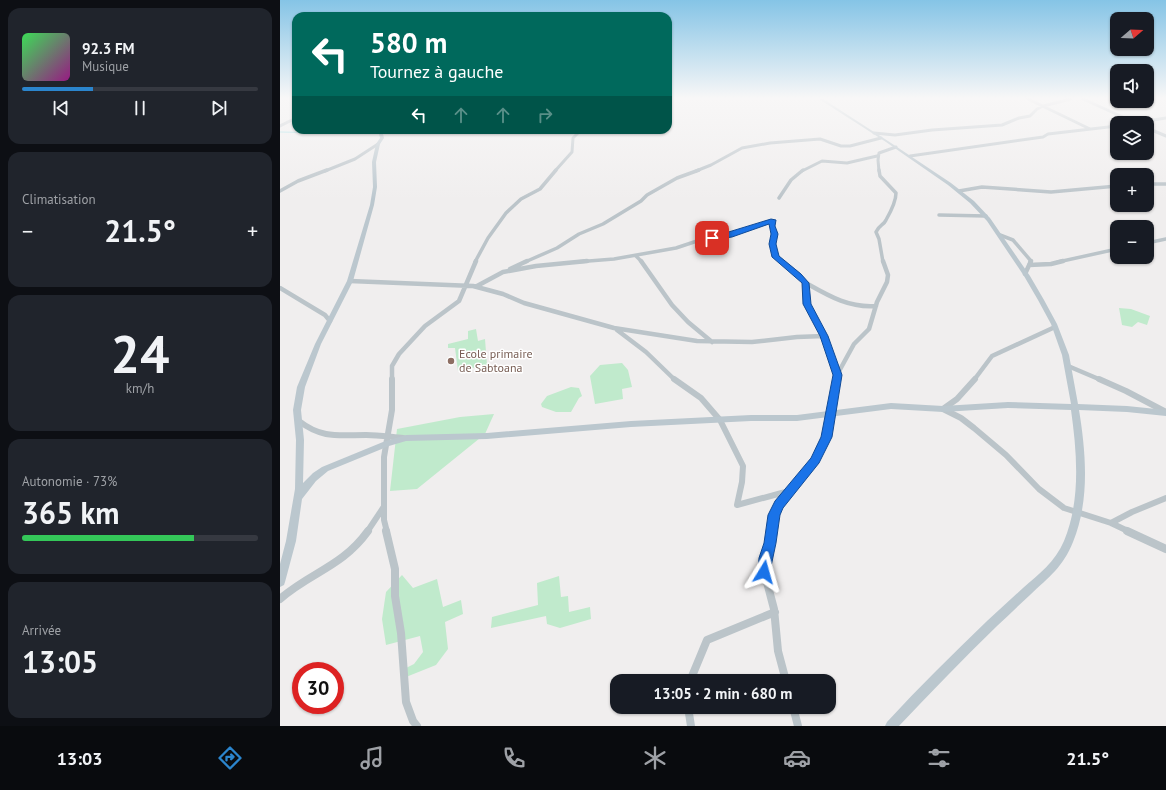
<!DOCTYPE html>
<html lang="fr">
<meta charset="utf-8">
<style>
:root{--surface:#171b24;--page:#20242c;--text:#f1f3f6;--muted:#9ea1a6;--line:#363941;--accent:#2b85cd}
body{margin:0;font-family:"PT Sans",sans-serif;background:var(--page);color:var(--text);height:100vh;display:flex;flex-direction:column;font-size:15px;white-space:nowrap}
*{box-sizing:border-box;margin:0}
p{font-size:13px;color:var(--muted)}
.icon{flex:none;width:22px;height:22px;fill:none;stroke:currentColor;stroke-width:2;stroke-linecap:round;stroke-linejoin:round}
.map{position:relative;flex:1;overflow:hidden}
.panel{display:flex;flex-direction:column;gap:8px;padding:8px;background:#0d0f14;width:280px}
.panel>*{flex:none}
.banner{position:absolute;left:12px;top:12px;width:380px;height:122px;border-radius:12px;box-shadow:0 1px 3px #0004;background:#00695c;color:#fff;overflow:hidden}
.needle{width:26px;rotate:71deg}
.fabs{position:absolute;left:830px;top:12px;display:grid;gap:8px}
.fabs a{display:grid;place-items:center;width:44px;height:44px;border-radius:8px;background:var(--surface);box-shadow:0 1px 3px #0004;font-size:20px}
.speed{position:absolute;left:12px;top:662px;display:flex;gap:8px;font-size:20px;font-weight:700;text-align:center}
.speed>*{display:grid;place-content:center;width:52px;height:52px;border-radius:50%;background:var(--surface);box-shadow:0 1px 3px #0004;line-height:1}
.speed .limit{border:6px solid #d22;background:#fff;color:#111}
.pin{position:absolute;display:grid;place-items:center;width:34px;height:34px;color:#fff;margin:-17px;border-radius:8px;box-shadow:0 2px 6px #0006}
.me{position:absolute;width:44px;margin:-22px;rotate:8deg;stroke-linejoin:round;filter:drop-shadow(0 0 3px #0008)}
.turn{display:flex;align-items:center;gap:14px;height:84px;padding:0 12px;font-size:18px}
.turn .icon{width:52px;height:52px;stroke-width:2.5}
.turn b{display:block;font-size:28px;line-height:34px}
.lanes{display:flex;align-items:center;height:38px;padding:0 12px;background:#0003;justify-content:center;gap:20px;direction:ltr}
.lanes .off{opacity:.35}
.big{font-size:30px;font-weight:800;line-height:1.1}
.panel .card{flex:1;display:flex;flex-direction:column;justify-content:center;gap:6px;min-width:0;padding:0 14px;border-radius:12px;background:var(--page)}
.panel .dial{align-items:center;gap:0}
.dial b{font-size:52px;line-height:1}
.song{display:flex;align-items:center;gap:12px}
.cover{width:48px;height:48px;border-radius:6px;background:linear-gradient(135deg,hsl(130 70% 55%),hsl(310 70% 35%))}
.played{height:4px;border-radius:2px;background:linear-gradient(90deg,var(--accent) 30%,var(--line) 30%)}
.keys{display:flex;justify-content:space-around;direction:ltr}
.heat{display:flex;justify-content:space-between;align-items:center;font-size:22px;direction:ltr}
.charge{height:6px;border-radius:3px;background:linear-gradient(90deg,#34c759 73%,var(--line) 0)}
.trip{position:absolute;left:330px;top:674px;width:226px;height:40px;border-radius:12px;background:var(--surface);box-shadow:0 1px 3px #0004;font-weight:800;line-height:40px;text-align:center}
.menu{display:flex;height:64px;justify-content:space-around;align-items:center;background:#090b0e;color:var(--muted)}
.menu .icon{width:28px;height:28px}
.menu .on{color:var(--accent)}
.menu b{font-size:18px;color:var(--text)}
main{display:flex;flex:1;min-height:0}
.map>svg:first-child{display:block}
.green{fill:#c0eacc}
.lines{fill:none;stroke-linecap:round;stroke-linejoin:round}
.stream{stroke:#92dbe3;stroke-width:1}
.street-far4{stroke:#bbc4c9;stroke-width:3}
.street-far3{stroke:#bbc4c9;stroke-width:3.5}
.street-far2{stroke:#bbc4c9;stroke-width:4.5}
.street-far1{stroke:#bbc4c9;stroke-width:6}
.street{stroke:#bbc4c9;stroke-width:8}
.secondary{fill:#bbc7ce;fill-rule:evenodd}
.route{fill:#1a73e8;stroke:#114b97}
.education-dot{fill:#8d6e63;stroke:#fff;stroke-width:1.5}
.labels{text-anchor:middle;stroke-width:3;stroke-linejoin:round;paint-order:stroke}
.education-label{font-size:12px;fill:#785e54;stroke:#fff;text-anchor:start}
</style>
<main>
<section class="panel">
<div class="card">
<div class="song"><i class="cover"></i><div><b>92.3 FM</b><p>Musique</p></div></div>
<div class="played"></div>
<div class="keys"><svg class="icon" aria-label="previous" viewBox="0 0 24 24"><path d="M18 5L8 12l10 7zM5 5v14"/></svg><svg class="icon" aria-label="pause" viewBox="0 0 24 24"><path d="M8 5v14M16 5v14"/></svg><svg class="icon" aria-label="next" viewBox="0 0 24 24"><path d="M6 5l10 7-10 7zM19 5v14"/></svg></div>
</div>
<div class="card"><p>Climatisation</p>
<div class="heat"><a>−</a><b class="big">21.5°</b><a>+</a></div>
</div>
<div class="card dial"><b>24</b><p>km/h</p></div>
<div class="card"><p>Autonomie · 73%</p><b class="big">365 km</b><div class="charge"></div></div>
<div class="card"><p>Arrivée</p><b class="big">13:05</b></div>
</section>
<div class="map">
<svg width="886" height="726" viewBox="0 0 886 726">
<rect width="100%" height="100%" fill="#f0eeee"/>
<!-- green -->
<path class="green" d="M839,308l12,1 19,7 -3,9 -9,-3 -6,5 -10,-2z
M196,329l2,12 7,-2 2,26 -29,6 -3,-23h-7v-4l20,-5v-8z
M342,363l6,7 4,17 -10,2 1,10 -28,5 -5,-28 10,-11z
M291,387l8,1 3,8 -3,2 -8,14h-15l-14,-5 -1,-3 6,-8z
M214,414l-9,20 -68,55 -27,2 7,-62 63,-12z
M122,575l11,13 24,-9 6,28 18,-7 2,14 -18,8 3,27 -12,16 -30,12v-9l8,-4 9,-12 -3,-16 -34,9 -4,-26 4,-27z
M279,576l2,21 7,-1 1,16 21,-5 1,12 -31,9 -13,-4 -1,-8 -55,12 1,-11 46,-12 -1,-22z"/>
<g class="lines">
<!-- stream -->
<path class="stream" d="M0,132l51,1 16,-3"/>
<!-- street-far4 -->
<path class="street-far4" d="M748,99l62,30
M803,99l53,24
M853,123l33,-5
M0,126l16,-8
M867,128l19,8
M594,133l21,2 37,-5 70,-5 17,-7 11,-2 7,-7 6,-3 28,-7
M630,156l133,-19 5,-3 69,-8
M45,171l30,-12 23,-15
M275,171l17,-19 1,-14 8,-8
M416,171l15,-6 31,-17 28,-5 50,-4 21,7h9l31,-8
M522,171l20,-10 25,2 30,-7
M599,171l-1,-11 1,-7 17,-6"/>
<!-- street-far3 -->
<path class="street-far3" d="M599,170l1,6 16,17c0,9 -6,20 -10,27 -2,5 -7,5 -10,12l3,7 4,23
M867,184h19
M0,191l18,-10 29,-11
M679,191l23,-4 69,5 66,-6
M499,198l12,-18 12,-10
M659,215l47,1
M720,235l13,5 18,21 -1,1
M867,243l19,-4
M356,256l6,6
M195,262l13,-24 18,-25 15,-14 19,-10 16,-19
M245,262l32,-14 22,-14 24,-10 38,-23 6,-6 30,-17 22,-8
M296,262l38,-3 62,-11 24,-8 30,-5 43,-14v23l3,13 7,5
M778,262l59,-13"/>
<!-- street-far2 -->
<path class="street-far2" d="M361,261l31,44 16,17 24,20
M502,261l17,14 7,8 1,21 17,32 13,39
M749,265l22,-1 12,-3
M230,269l17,-8
M745,274l6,-13
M70,281l123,5 30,8 21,9 90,25 83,13 55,1 45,-5 27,-1
M526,283c23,13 43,25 70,23
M197,286l26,-14 33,-6 51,-5
M0,288l45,27 5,6
M337,330l29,22 29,28
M788,366l33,14
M112,380v-14l7,-12 26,-28 34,-25 17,-40
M556,380l1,-5 17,-31 15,-15 8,-27 10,-20 1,-7 -5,-14
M694,380l18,-24 63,-29"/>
<!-- street-far1 -->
<path class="street-far1" d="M394,379l27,19 19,22 23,46 -1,16 -5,23 52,-14
M695,379l-18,20 -14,10 18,9 13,10 32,27 33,34 25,19 47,15 19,9
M819,379l27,12 40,21
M19,421c23,18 40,14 67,14 12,0 25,2 37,3
M831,523l21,-11 34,-14
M87,532l16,-24
M107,532l-3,-12v-63l8,-47v-31
M492,532l2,-17 5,-10 36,-45 11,-23 10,-58"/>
<!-- street -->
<path class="street" d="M106,531l9,38v27l6,37 5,69 7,19 4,5
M492,531l-2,12 -5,15 -1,13 10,38 4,42 8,30
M847,531l39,18
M0,599c31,-27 62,-32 88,-68
M410,681l17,-41 68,-28
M408,707l3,19
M513,707l5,19"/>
<!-- secondary -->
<path class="secondary" d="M539,99h4l65,42 63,42 23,18 16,17 40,58 14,24 13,24 12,31 9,49 49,2 39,4v6l-39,-4 -48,-2c7,43 11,90 -6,132 -10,25 -24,35 -43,53 -11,10 -22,21 -33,31 -34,33 -66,66 -98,100h-14l2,-4c32,-35 66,-68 100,-101 12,-11 24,-22 36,-33 16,-14 32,-26 41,-47 17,-41 13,-88 7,-131l-63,-2 -65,4 -52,-3 -94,12h-46l-120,6 -144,12 -81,2 -17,5 -61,25 -12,10 -14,18 -6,42 -11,41 -1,3 -4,2v-23l6,-23 9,-52 1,-49 -3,-30 4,-23 18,-43 32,-63 23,-76 3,-18 -1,-25 4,-18 4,-6 -2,-8h4l2,8 -4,6 -4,18 1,25 -3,18 -21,76 -32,63 -16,43 -4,23 3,30 -1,43 10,-10 9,-6 61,-25 23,-7 81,-2 144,-12 120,-6h46l94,-12 52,3 65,-4 63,2 -9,-49 -11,-31 -13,-24 -14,-24 -37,-55 -17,-18 -22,-18 -62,-43z"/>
</g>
<!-- sky -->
<linearGradient id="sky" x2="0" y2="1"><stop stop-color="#85c4e6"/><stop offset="0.49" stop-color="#f8f7f7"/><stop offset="1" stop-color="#f8f7f7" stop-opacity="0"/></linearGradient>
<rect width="886" height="200" fill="url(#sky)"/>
<!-- route -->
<path class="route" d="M491,219l5,1 -1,6 3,8 -2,10 3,12 22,18 8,9 2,21 17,32 14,39 -10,62 -13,26 -36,45 -3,7 -4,28 -7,33 -5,1 -4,-1 -2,-4 1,-14 5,-15 4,-28 7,-14 36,-43 10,-21 12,-62 -13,-39 -17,-32 -1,-21 -30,-26 -3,-13 2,-10 -2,-10 -37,13 -20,3 -3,-2z"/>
<!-- markers -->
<circle class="education-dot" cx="171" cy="361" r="4"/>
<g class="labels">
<!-- education labels -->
<g class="education-label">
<text x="179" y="358">Ecole primaire<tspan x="179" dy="14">de Sabtoana</tspan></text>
</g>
</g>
</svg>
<div class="fabs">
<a><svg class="needle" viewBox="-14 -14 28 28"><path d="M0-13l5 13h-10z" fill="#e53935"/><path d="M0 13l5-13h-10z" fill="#9ea1a6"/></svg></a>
<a><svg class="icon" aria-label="sound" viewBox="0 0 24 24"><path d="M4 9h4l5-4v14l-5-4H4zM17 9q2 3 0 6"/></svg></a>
<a><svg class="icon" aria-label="layers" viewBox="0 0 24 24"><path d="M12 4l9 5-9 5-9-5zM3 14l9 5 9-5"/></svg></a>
<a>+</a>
<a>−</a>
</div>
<div class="speed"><div class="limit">30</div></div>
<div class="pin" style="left:432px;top:238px;background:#d93025"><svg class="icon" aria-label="arrive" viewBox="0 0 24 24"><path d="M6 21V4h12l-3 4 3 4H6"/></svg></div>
<svg class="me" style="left:484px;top:572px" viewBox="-20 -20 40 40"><path d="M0-17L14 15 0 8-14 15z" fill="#1a73e8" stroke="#fff" stroke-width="4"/></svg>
<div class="trip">13:05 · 2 min · 680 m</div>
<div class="banner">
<div class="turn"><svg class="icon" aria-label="left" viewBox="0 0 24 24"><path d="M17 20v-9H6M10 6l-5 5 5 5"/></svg><div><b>580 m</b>Tournez à gauche</div></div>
<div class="lanes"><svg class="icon" aria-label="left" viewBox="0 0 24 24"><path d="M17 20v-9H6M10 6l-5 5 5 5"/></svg><svg class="icon off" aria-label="ahead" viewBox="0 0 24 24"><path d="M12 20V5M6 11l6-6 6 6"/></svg><svg class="icon off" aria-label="ahead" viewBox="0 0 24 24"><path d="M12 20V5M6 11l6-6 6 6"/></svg><svg class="icon off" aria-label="right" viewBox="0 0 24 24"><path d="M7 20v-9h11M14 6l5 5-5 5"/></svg></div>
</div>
</div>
</main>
<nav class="menu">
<b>13:03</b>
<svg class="icon on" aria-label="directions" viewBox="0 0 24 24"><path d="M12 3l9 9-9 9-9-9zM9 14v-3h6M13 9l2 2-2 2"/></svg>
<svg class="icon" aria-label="music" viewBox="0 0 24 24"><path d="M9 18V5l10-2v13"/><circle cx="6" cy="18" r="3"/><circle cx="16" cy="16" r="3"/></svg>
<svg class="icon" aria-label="phone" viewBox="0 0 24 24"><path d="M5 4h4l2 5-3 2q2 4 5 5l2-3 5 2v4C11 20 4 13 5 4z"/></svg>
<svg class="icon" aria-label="climate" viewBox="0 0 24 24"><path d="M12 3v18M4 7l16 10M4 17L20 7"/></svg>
<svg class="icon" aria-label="car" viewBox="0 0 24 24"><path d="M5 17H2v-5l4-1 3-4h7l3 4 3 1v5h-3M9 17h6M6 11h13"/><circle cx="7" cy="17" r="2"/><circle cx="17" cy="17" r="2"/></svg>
<svg class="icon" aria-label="filters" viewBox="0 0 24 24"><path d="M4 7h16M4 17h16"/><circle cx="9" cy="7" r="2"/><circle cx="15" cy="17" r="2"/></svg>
<b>21.5°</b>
</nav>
